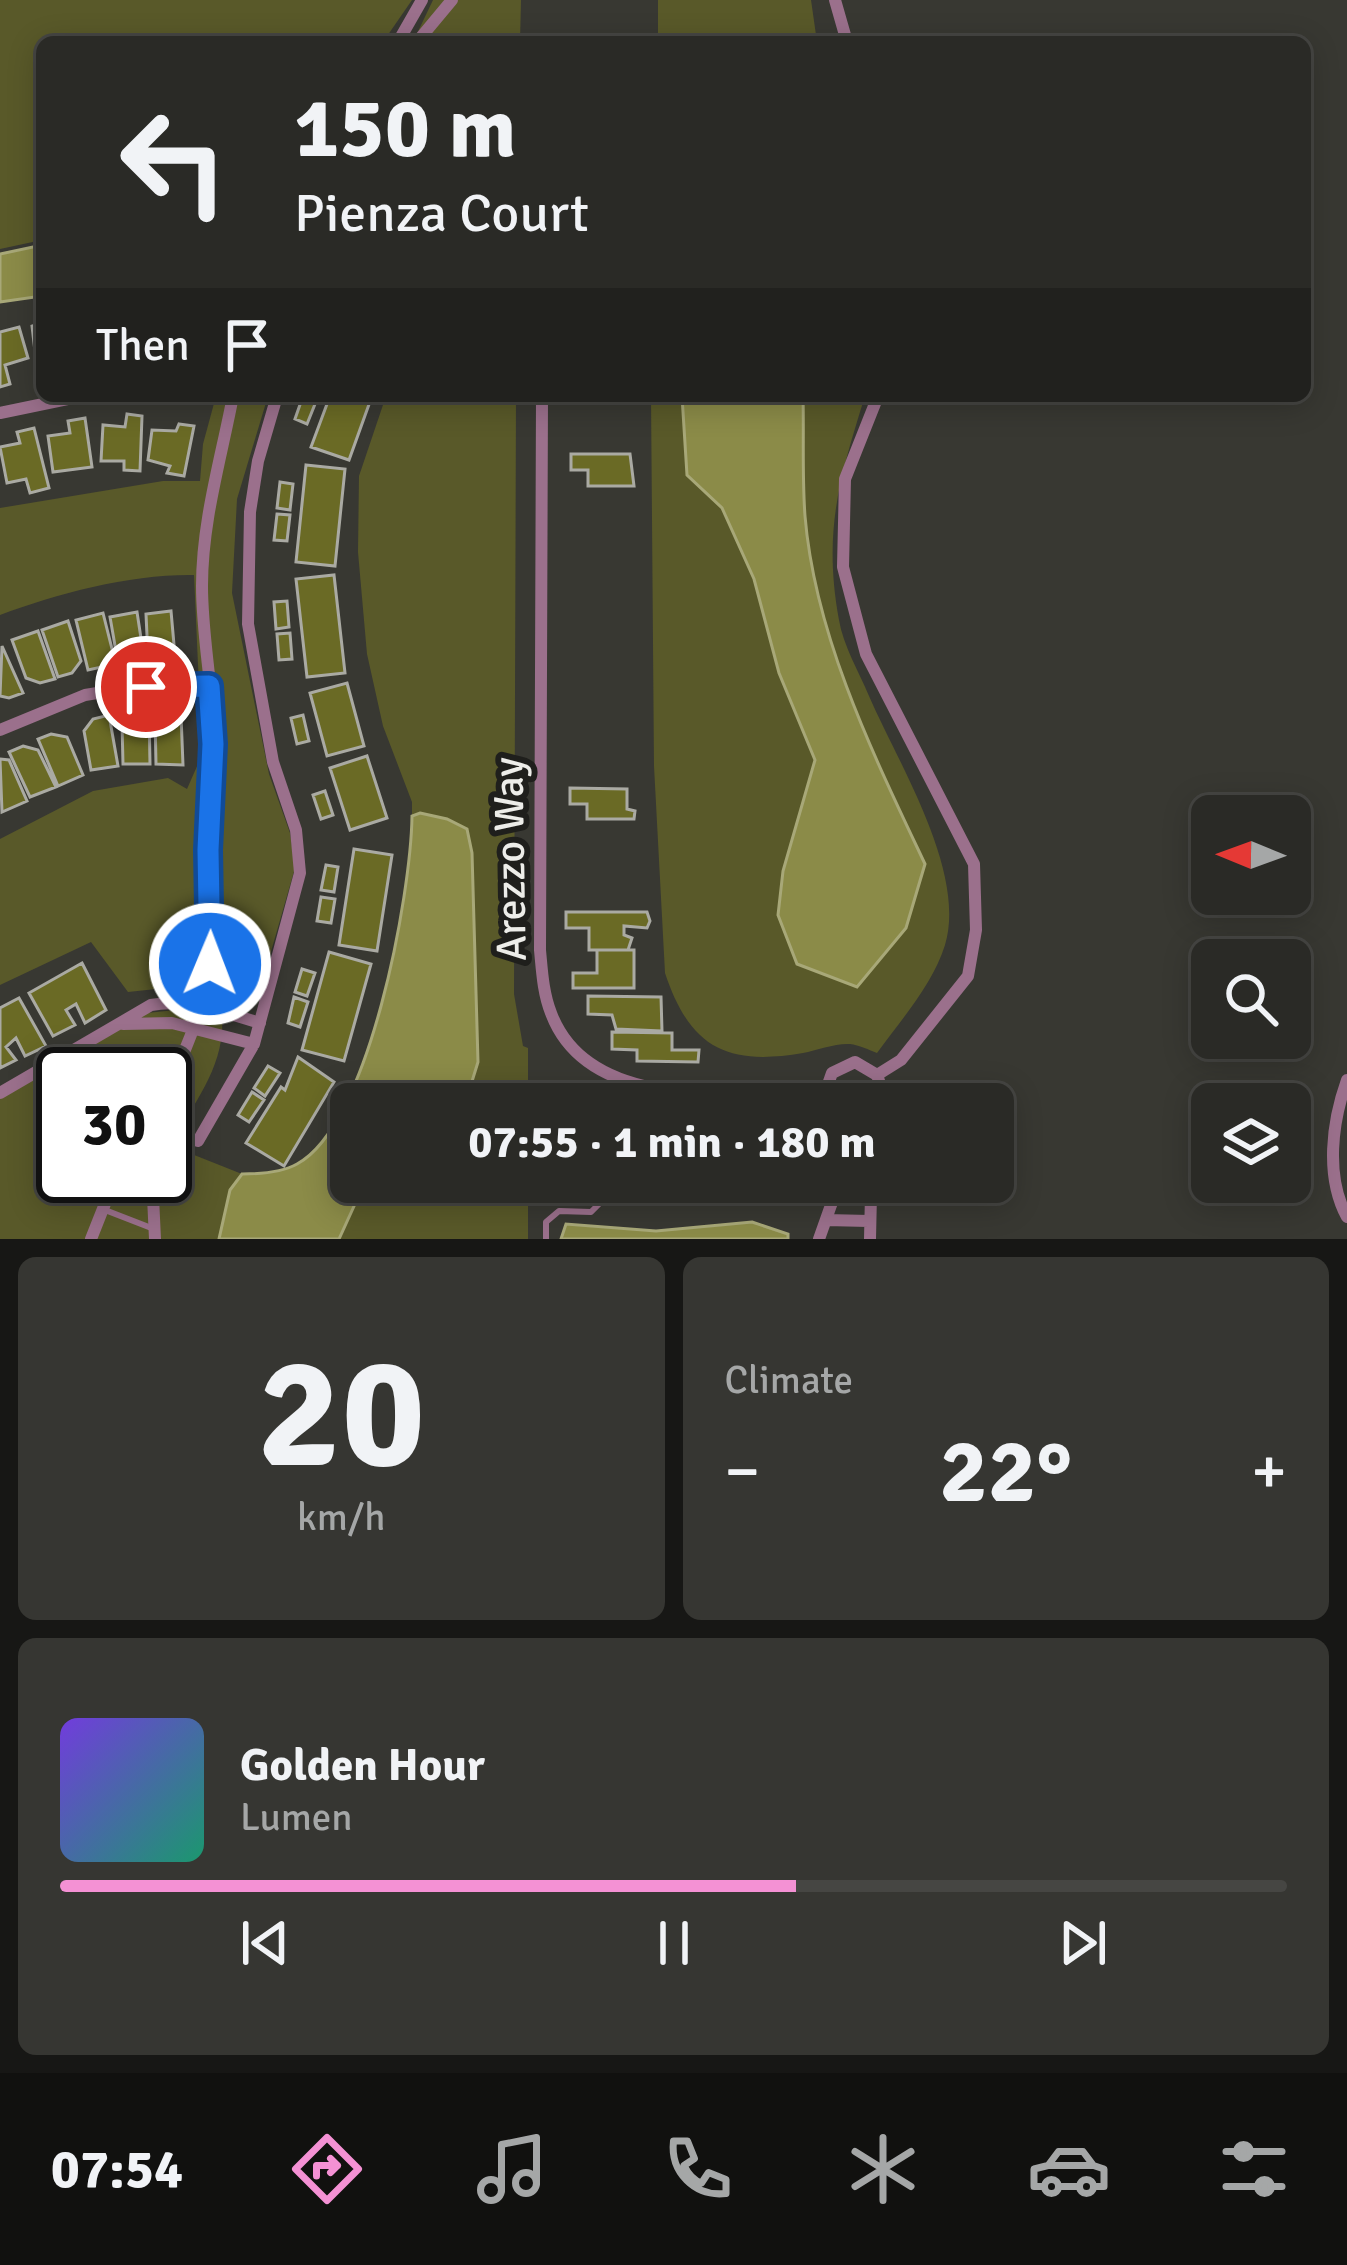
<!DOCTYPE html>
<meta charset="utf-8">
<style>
:root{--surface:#2a2a26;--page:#363632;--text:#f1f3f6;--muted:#a5a7a7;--line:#464643;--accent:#f491d4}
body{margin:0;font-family:Signika,sans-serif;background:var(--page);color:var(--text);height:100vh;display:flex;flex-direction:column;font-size:45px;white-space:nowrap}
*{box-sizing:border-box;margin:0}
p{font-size:39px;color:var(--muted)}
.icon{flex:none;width:66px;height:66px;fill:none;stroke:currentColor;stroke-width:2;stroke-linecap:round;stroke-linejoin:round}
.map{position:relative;height:1239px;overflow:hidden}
.panel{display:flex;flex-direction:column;gap:18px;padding:18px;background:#171715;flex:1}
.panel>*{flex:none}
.guide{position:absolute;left:36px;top:36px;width:1275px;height:366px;border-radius:18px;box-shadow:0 6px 30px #0003,0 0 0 3px var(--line);background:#2a2a26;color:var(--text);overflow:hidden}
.needle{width:78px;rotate:271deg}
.tools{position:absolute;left:1191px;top:795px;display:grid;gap:24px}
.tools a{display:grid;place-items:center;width:120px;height:120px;border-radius:18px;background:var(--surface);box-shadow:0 6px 30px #0003,0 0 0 3px var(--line);font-size:60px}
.speed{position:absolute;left:36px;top:1047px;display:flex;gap:24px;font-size:60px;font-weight:700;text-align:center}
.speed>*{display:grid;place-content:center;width:156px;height:156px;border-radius:50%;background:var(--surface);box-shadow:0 6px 30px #0003,0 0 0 3px var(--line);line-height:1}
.speed .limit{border:6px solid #111;border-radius:18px;background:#fff;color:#111}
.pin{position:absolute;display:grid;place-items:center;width:102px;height:102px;color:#fff;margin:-51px;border:6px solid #fff;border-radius:50%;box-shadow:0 3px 12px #0007}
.me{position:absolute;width:132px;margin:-66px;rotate:1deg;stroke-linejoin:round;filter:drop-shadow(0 0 9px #0008)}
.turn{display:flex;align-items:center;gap:42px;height:252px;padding:0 60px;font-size:54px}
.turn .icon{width:156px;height:156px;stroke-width:2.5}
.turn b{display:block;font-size:84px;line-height:102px}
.then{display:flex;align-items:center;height:114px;padding:0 60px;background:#0003;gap:24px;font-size:45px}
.big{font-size:90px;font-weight:700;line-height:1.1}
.panel .card{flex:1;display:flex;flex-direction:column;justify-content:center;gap:18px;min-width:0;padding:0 42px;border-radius:18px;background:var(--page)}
.panel .dial{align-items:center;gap:0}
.dial b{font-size:156px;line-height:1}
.song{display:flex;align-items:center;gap:36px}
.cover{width:144px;height:144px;border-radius:18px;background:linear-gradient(135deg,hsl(260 70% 55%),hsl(160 70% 35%))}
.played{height:12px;border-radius:6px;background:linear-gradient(90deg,var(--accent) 60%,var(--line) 60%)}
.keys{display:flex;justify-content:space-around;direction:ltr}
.heat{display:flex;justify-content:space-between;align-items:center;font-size:66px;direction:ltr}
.panel .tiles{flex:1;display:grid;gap:18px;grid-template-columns:1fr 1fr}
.card:last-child{grid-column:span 2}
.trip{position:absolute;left:330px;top:1083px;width:684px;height:120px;border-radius:18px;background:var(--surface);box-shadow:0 6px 30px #0003,0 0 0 3px var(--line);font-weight:700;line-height:120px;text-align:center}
.menu{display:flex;height:192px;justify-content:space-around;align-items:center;background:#11110f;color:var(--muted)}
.menu .icon{width:84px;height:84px}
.menu .current{color:var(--accent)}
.menu b{font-size:54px;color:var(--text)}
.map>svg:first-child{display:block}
.green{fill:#595929;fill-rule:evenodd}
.water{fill:#8b8b48;stroke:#a8a878;stroke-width:3}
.building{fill:#6a6a25;stroke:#aaaaa3;stroke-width:3}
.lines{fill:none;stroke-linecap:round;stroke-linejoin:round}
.service{stroke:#9b708c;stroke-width:6}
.minor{stroke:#9b708c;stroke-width:12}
.route-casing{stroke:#114b97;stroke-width:30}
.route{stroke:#1a73e8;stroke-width:21}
.labels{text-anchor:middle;stroke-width:12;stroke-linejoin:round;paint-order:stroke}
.street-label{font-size:42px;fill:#edede9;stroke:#1f1f1c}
</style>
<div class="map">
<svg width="1347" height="1239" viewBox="0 0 1347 1239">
<rect width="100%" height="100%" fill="#383832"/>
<!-- green -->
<path class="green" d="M0,0h412l-29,42h-341v198l-42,9z
M433,0h88l-1,42h-107z
M658,0h153l6,42h-159z
M216,396h52l-31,103 -5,94 37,181 21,59 5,35 -36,125 -84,-6 -47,5 -37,-50 -91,43v-146l93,-48 75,-13 19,11 15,-34 -8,-180c-62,-1 -136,18 -194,40v-107l163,-27h37l3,-37z
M386,396h130l-2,598 9,52 5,2v56h-63l13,-42 -6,-209 -5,-24c-17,-8 -37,-20 -55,-13v-14l-29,-76 -16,-72 -9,-102 1,-76z
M651,396h214c-26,83 -42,136 -26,224 4,25 20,52 30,76 29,67 98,176 76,249 -12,39 -44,75 -68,108 -8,-3 -18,-8 -27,-9 -14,-1 -33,6 -47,9 -76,13 -113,-5 -138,-80l-11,-207z
M194,1008l28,7c4,50 -28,89 -53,130l73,29 -12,16 -11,49h-219v-145l138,-80zM63,1074h102v102h-102z
M365,1182h163v57h-189z"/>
<!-- water -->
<path class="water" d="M42,245v51l-42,6v-48z
M682,396h121c1,40 -1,80 2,120 10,121 69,240 120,348l-19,64 -49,59 -60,-23 -19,-49 5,-44 32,-111 -36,-87 -25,-94 -32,-71 -35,-33z
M420,813l27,6 20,10 5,24 6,209 -13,42h-114v78h14l-26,57h-120l11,-49 12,-16c18,0 39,-1 55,-10 73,-39 114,-271 115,-348z
M752,1222l36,12v5h-227l5,-15 90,7z"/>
<!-- building -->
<path class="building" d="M42,323v36l-6,1 -4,-34z
M19,327l9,31 -23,7 5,19 -10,3v-55z
M303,396l14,3 -10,25 -12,-5z
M330,396h42l-23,64 -38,-13z
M127,414l15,2 -2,55 -16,-1v-9h-23l2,-36 22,2z
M85,418l7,49 -39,5 -5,-36 22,-3 -2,-12z
M179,424l15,2 -10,50 -17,-3 3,-7 -22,-6 4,-30 24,1z
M34,428l15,60 -19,5 -4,-14 -19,4 -7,-36 20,-4 -3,-11z
M571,454h59l4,32h-46v-16h-17z
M306,465l39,4 -10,97 -39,-4z
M280,482l13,2 -3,26 -13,-2z
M277,514l13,1 -3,26 -13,-1z
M334,575l11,98 -38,4 -11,-98z
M287,601l2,26 -13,2 -2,-27z
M171,611l4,45 -27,1 -2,-43z
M137,612l7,46 -27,-1 -7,-40z
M103,613l10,40 -11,14 -14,3 -12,-50z
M68,621l13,40 -9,12 -14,4 -16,-47z
M38,631l17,48 -15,4 -14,-5 -14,-38z
M290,633l2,26 -13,1 -2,-26z
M2,646l21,47 -14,5 -9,-2z
M347,683l17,63 -37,10 -17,-63z
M134,712h15l1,52h-27l-1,-41z
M109,715l9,51 -27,4 -7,-39 9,-12z
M181,715l2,50 -27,-1 -1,-48z
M303,715l6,26 -12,3 -6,-26z
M51,734l16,3 16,38 -25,11 -20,-47z
M23,746l15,4 18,37 -26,10 -21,-45z
M367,756l20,62 -37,12 -20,-62z
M0,759l9,1 18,41 -25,11z
M570,788l57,1v20l8,2 -1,8h-47v-15h-17z
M325,791l8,24 -12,4 -8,-24z
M354,849l38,6 -15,96 -38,-6z
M326,865l12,2 -4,25 -13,-2z
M321,897l14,2 -4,24 -14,-2z
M566,912h81l3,9 -3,7 -23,-2v9l8,3 -4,12h-39v-22h-23z
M597,950h37v38h-61v-15h24z
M329,952l42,12 -27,97 -42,-11z
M82,963l24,47 -21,13 -9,-19 -10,6 9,15 -22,11 -24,-43z
M302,969l13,4 -8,23 -12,-4z
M588,996l73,1 1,34 -46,-2 -4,-14 -24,-1z
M294,997l14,5 -8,25 -12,-4z
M19,998l27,48 -21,10 -9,-18 -10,9 10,13 -16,8v-60z
M612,1032l60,1v17h27l-1,12 -61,-1v-11l-25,-1z
M298,1057l36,25 -50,84 -38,-23 35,-56 4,3z
M268,1066l12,7 -15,23 -11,-8z
M252,1092l12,8 -15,22 -11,-7z
M620,1182h42l-1,19 -42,-1z
M828,1182h55v12l-55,-3z"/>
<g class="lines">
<!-- service -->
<path class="service" d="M613,1104l11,-23
M105,1210l49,19
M546,1239v-17l13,-11 32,1 14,-14v-16"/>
<!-- minor -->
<path class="minor" d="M835,0l12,42
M398,42l24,-42
M417,42l35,-42
M542,396l-2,554c2,21 3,43 11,63 38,102 190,80 275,77
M0,413l82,-17
M0,730l85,-35 43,-7 81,-2
M123,1024l49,-1 82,21
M877,1075l24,-15 67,-84 8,-46 -2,-66 -108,-210 -23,-87 2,-88 33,-83
M1347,1080c-15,42 -22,96 0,137
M165,1090c50,-87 45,-143 43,-239 0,-43 7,-85 5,-128 -2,-46 -11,-91 -11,-137 0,-65 19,-127 31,-190
M0,1093l151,-88c36,-7 75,8 109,18
M830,1104l-4,-14 6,-17 23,-11 22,13 5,15 -4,14
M198,1141l56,-97 46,-171 -4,-43 -23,-68 -25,-138 2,-112 8,-51 19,-65
M152,1176l3,63
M826,1220l43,1
M91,1239l25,-63
M819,1239l17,-48
M870,1239l1,-45"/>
</g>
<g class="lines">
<!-- route casing -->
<g class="route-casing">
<path id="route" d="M146,687l63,-1 4,58 -5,106 2,114"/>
</g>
<!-- route -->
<use href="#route" class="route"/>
</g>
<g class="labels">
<!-- street labels -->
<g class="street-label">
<text transform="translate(509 859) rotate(-91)" y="15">Arezzo Way</text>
</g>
</g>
</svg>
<div class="tools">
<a><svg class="needle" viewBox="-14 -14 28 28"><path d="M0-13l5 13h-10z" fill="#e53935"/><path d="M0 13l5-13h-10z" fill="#a5a7a7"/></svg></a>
<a><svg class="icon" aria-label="search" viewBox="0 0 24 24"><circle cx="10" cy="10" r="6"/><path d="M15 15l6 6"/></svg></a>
<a><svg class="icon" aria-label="layers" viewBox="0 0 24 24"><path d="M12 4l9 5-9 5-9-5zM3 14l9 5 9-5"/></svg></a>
</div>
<div class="speed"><div class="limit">30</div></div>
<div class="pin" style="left:146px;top:687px;background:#d93025"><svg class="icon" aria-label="arrive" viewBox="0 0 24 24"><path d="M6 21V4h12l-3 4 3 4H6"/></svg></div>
<svg class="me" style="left:210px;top:964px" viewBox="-20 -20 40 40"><circle r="17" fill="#1a73e8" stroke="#fff" stroke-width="3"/><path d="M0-11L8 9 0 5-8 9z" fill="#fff"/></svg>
<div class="trip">07:55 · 1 min · 180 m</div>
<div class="guide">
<div class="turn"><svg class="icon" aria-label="left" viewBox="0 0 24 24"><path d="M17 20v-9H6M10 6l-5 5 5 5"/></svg><div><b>150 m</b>Pienza Court</div></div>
<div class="then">Then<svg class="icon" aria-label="arrive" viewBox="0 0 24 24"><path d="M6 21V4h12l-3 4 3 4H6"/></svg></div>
</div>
</div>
<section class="panel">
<div class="tiles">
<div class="card dial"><b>20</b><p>km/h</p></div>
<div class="card"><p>Climate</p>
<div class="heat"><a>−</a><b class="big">22°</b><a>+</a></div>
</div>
<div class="card">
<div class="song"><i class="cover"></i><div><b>Golden Hour</b><p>Lumen</p></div></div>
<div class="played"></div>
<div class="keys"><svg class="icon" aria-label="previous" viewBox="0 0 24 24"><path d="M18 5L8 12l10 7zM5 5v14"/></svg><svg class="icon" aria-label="pause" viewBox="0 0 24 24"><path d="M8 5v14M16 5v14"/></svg><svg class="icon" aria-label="next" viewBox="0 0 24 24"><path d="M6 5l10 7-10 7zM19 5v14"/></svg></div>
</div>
</div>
</section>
<nav class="menu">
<b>07:54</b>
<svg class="icon current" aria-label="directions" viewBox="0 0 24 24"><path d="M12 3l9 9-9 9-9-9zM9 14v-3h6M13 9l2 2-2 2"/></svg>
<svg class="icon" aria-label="music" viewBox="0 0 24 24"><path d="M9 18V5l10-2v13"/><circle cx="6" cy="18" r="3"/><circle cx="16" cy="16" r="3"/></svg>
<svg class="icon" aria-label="phone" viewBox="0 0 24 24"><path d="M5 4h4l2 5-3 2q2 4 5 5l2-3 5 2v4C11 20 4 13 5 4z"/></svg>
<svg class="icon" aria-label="climate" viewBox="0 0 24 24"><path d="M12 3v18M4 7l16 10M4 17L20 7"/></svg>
<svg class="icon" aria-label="car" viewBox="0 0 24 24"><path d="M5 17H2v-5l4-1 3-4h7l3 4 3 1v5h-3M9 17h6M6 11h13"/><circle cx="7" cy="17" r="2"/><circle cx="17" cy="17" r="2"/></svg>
<svg class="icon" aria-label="filters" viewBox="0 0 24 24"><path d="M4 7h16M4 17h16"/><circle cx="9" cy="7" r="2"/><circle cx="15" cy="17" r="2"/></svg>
</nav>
